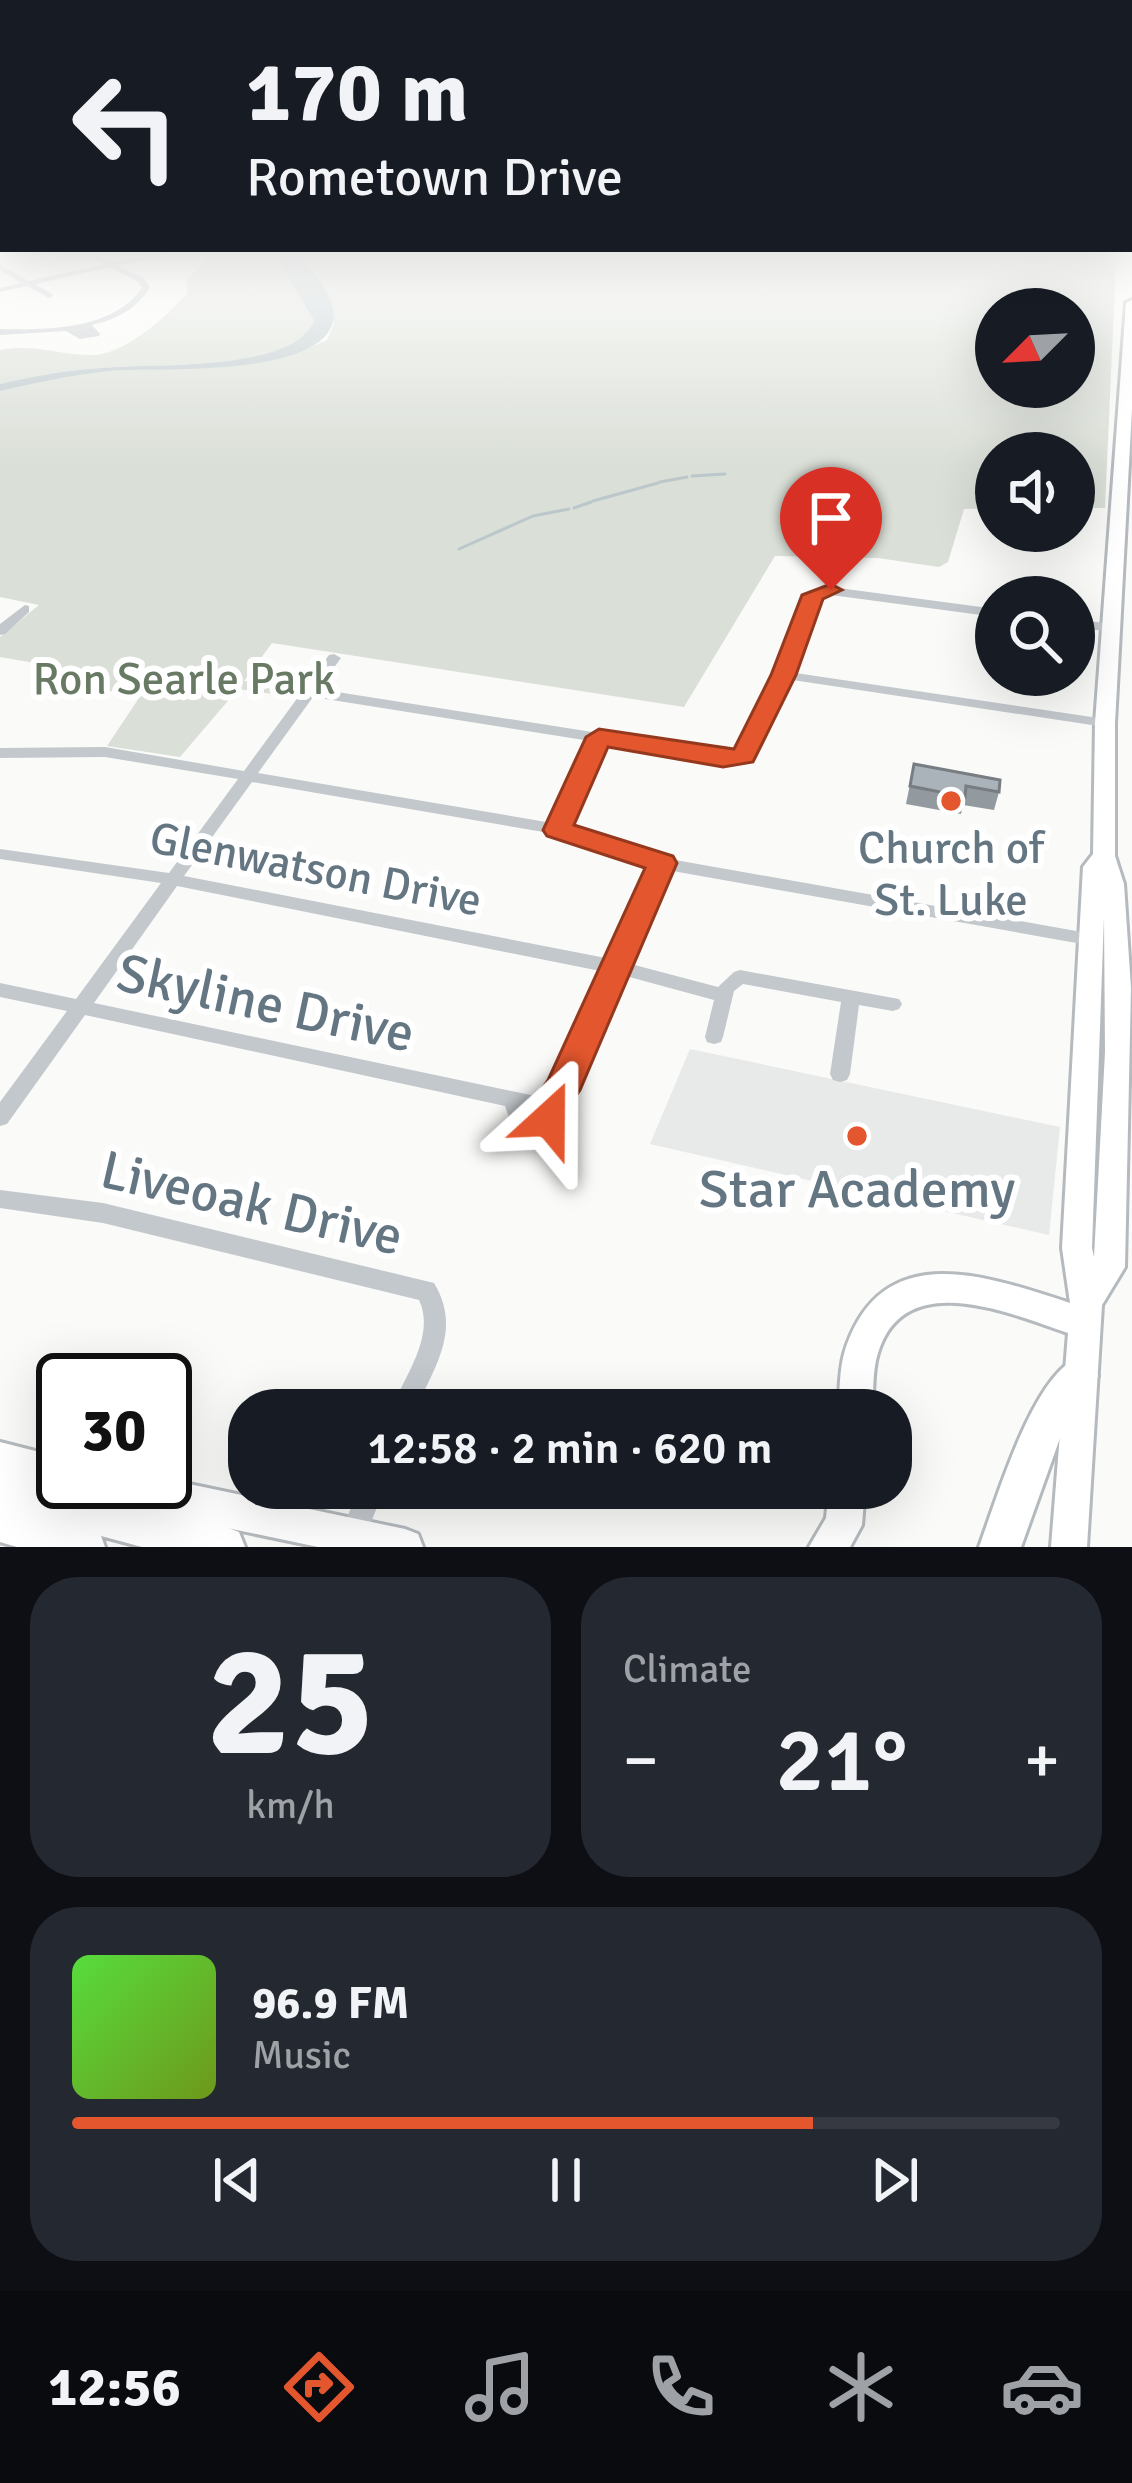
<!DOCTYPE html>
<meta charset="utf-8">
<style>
:root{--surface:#171b24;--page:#242831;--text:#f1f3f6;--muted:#9ea1a6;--line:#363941;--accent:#e4572e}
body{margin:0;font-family:Signika,sans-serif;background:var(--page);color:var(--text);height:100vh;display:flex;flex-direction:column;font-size:45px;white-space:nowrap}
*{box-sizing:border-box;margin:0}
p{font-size:39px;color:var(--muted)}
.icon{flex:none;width:66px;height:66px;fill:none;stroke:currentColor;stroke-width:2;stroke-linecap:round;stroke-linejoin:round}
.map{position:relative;height:1547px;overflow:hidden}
.side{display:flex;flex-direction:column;gap:30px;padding:30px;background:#0d0f14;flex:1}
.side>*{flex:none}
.top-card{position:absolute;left:0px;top:0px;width:1134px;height:252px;box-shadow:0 12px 48px #0002;background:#171b24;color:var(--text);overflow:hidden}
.needle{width:78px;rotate:246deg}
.buttons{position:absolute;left:975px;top:288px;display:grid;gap:24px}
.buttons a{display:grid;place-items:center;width:120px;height:120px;border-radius:50%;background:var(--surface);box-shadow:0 12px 48px #0002;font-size:60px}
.speed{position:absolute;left:36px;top:1353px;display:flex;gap:24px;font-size:60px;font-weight:700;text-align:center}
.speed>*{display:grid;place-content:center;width:156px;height:156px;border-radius:50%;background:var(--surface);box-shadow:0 12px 48px #0002;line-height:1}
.speed .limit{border:6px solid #111;border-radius:18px;background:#fff;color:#111}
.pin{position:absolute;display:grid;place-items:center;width:102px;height:102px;color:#fff;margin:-123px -51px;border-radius:50% 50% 50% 0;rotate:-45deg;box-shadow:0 0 12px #0007}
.pin .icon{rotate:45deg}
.me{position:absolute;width:132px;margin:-66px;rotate:24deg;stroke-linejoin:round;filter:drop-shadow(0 0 9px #0008)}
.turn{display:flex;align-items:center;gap:42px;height:252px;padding:0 48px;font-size:54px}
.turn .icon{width:156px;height:156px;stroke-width:2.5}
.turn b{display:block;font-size:84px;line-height:102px}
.big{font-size:90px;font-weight:600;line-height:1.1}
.side .widget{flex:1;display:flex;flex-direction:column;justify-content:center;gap:18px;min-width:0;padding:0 42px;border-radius:48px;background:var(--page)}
.side .dial{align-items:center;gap:0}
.dial b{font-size:156px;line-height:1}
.song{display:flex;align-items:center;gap:36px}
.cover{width:144px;height:144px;border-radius:18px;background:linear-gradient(135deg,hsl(110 70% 55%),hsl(80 70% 35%))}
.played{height:12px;border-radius:6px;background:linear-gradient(90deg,var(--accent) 75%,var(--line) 75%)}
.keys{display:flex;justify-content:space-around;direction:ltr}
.heat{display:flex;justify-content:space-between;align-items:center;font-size:66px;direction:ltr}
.side .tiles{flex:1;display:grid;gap:30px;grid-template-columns:1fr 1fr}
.widget:last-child{grid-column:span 2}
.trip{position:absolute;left:228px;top:1389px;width:684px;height:120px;border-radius:48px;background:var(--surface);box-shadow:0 12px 48px #0002;font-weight:600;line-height:120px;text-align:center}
.menu{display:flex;height:192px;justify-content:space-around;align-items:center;background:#090b0e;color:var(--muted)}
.menu .icon{width:84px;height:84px}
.menu .selected{color:var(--accent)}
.menu b{font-size:54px;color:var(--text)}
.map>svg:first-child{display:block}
.built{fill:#e8e9e9}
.green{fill:#dadfd7;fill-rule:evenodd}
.water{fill:#bbc7cb}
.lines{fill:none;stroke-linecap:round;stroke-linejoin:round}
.stream{stroke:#bbc7cb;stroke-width:3}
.major-casing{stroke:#b5babe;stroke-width:6}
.highway-casing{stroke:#b4b9bd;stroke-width:6}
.minor{fill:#c3c8cc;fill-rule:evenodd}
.major{fill:#fff;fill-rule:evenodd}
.highway{fill:#fff;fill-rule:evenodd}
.wall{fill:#929a9f}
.building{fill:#aab3b9;stroke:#777d82;stroke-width:3}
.route{fill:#e4572e;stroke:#94391e;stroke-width:3}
.poi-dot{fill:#e4572e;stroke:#fff;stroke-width:4.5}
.labels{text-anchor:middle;stroke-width:12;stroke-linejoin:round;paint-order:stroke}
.park-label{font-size:45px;fill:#687a64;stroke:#fff}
.poi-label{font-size:45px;fill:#657683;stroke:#fff}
.street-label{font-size:45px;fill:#657683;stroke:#fff}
.near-street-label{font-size:54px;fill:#657683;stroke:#fff}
.near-poi-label{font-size:54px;fill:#657683;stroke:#fff}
</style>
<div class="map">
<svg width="1132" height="1547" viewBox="0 0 1132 1547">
<rect width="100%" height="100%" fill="#fafaf8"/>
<!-- built -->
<path class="built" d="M690,1049l370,78 -11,108 -399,-91z"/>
<!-- green -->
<path class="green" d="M213,251h60l41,70c-24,52 -162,42 -212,47 -35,2 -68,8 -102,16v-34c35,-7 62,6 95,5 31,-2 74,-40 93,-63l-2,-11z
M293,251h815l-1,11 9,1 -11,245h-31v-55h-78v55l-32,1 -16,53 -9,5 -61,-9 -103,-2 -91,151 -412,-64 -28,38 61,8 -5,9 -62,-9 -58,68 -73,-11 32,-48 -84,-20 -20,-15 -35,-6v-20l39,-32 -39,-8v-206c42,-9 85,-20 128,-21 68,-1 136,0 199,-30l7,-16 -28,-58zM996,309h78v78h-78z"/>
<!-- water -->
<path class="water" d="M273,251h20c130,123 -88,118 -164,119 -42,1 -87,12 -129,21v-7c34,-8 67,-14 102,-16 49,-5 189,5 212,-47z"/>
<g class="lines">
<!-- stream -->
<path class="stream" d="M692,476l33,-2
M660,482l27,-5
M593,501l65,-18
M574,508l17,-6
M805,545l21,-13 2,-19
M459,549l74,-33 36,-7"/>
<!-- major casing -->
<g class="major-casing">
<path id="major" d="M1132,300v108l-17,315v133l9,28 7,104 -6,279 -23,38 -15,242h-36l17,-214c-59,-20 -164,-66 -190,20 -6,18 -4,39 -6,57h-34c2,-18 1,-38 6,-56 35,-117 140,-79 226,-51l-8,-55 21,-381 10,-13 2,-131 31,-420zM1104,917l1,135 -11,205 -2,-9z
M0,1442l63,16v24h102v-3l240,50 13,5 5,13h-105l-224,-47 -13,-5 -4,-11 -14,10 -63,-16z
M829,1488h36l-3,37 -12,22h-41l17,-29z"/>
</g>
<!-- highway casing -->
<g class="highway-casing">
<path id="highway" d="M1079,1357l13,6 6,13 -38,62 -39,109h-42c18,-48 53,-171 100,-190z
M0,1470l224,56 15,6 6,15h-103l-41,-11 4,11h-88l-17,-5z"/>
</g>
<!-- minor -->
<path class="minor" d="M81,251c13,1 24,11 37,10 20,-1 38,-11 59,-10l-59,15 26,12 6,10c-15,22 -33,31 -58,37l8,9 -1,2 -19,3 -14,-8 -66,4v-6c47,1 113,1 142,-41l-4,-6 -28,-15 -75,17 17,10 1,2 -4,2 -22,-12 -27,6v-4l21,-5 -21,-13v-5l29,16 75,-17z
M831,587l165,22v8l-165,-22 -11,1 -31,76 316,47 7,4 -7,4 -319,-48 -29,70 -23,15 -130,-21 -38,83 98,32 429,76 6,1 3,5 -3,5 -6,1 -426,-76 -40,93 91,24 16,-15 6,-2 159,29 3,5 -3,5 -6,2 -34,-6 -9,69 -3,6 -7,2 -7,-2 -3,-6 11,-72 -98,-18 -9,7 -11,46 -2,5 -7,2 -7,-2 -2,-5 9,-37 -92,-25 -50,115 -13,14v15l-3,6 -25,10 -19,-9 -7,-20 -420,-91 -78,109 -7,2v-24l67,-91 -67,-14v-14l76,16 85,-116 -161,-24v-10l169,24 69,-94 -133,-22 -105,1v-10l105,-1 139,24 85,-116 5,-1 7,4 -23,31 414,65 12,-8 65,-153 2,-3zM313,697l277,44 -38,82 -294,-50zM252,782l303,52 98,32 -42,93 -427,-83zM177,886l428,86 -50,113 -15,12 -446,-94z
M25,605l4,1v6l-24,22 -5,1v-11z
M1074,619l37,5 6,4 -6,4 -37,-5z
M0,1190l103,13 331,80c28,46 1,84 -19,127h-24c13,-33 45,-74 28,-110l-316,-77 -103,-15z
M359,1488h26l-23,56 -6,3 -12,-3 -4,-9z"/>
<!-- major -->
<use href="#major" class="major"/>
<!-- highway -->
<use href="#highway" class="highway"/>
</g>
<!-- wall -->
<path class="wall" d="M914,764l85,28 -5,18 -31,-5 -2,9 -55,-10z"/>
<!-- building -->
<path class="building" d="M914,764l86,16 -1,12 -33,-6 -1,11 -55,-11z"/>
<!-- sky -->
<linearGradient id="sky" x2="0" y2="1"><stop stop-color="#96bcdc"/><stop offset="0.54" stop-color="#fdfdfc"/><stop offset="1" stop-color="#fdfdfc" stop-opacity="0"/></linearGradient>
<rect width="1132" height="467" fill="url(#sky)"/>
<!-- route -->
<path class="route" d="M831,584l11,6 -19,9 -27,76 -43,87 -30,5 -115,-20 -34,78 99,31 4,7 -97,227 -13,18 -5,22 -13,4 -13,-4 -5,-26 17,-24 97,-212 -98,-32 -4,-6 43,-93 13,-8 135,20 37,-74 31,-80z"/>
<!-- markers -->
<g class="poi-dot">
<circle cx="951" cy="801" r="12"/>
<circle cx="857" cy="1136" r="12"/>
</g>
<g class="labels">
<!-- park labels -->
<g class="park-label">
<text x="184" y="694">Ron Searle Park</text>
</g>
<!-- poi labels -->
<g class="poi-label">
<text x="951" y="863">Church of<tspan x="951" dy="52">St. Luke</tspan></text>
</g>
<!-- street labels -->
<g class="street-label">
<text transform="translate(316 868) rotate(11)" y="16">Glenwatson Drive</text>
</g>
<!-- near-street labels -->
<g class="near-street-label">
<text transform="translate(266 1002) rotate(12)" y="19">Skyline Drive</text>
<text transform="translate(252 1202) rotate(13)" y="19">Liveoak Drive</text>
</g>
<!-- near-poi labels -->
<g class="near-poi-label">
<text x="857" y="1207">Star Academy</text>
</g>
</g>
</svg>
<div class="buttons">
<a><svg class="needle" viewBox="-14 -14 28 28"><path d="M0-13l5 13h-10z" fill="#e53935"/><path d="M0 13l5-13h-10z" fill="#9ea1a6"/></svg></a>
<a><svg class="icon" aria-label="sound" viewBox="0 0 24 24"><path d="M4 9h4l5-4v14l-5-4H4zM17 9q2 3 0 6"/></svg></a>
<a><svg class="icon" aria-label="search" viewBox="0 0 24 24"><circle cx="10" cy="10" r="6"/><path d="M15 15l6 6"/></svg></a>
</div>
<div class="speed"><div class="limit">30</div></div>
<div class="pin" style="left:831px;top:590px;background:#d93025"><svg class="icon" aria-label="arrive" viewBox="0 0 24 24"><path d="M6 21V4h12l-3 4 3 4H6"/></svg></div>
<svg class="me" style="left:549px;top:1119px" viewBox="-20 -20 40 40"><path d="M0-17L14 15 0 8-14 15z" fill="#e4572e" stroke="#fff" stroke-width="4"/></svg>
<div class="trip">12:58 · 2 min · 620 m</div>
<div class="top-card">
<div class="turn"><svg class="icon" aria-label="left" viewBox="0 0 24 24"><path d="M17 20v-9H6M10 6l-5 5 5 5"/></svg><div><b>170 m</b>Rometown Drive</div></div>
</div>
</div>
<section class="side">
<div class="tiles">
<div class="widget dial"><b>25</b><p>km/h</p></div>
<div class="widget"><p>Climate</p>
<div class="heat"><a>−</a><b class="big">21°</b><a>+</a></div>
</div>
<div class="widget">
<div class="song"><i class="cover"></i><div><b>96.9 FM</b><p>Music</p></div></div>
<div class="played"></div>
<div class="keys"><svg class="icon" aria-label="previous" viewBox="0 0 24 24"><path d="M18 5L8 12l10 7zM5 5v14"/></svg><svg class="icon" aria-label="pause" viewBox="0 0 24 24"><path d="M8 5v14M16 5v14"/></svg><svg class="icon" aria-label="next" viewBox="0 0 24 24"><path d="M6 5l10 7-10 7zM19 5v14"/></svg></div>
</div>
</div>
</section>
<nav class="menu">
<b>12:56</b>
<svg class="icon selected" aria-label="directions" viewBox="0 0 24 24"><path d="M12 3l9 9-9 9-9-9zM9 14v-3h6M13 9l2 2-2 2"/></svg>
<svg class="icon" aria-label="music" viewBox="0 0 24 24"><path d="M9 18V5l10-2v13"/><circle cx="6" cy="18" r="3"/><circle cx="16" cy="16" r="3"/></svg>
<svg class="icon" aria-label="phone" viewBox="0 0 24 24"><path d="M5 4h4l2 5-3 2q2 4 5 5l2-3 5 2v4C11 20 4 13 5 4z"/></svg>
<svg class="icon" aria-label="climate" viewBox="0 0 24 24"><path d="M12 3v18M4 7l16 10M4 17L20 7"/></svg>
<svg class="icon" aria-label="car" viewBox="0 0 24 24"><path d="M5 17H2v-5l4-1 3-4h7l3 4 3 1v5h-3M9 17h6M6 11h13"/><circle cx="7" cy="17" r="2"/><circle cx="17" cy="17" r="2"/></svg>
</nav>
